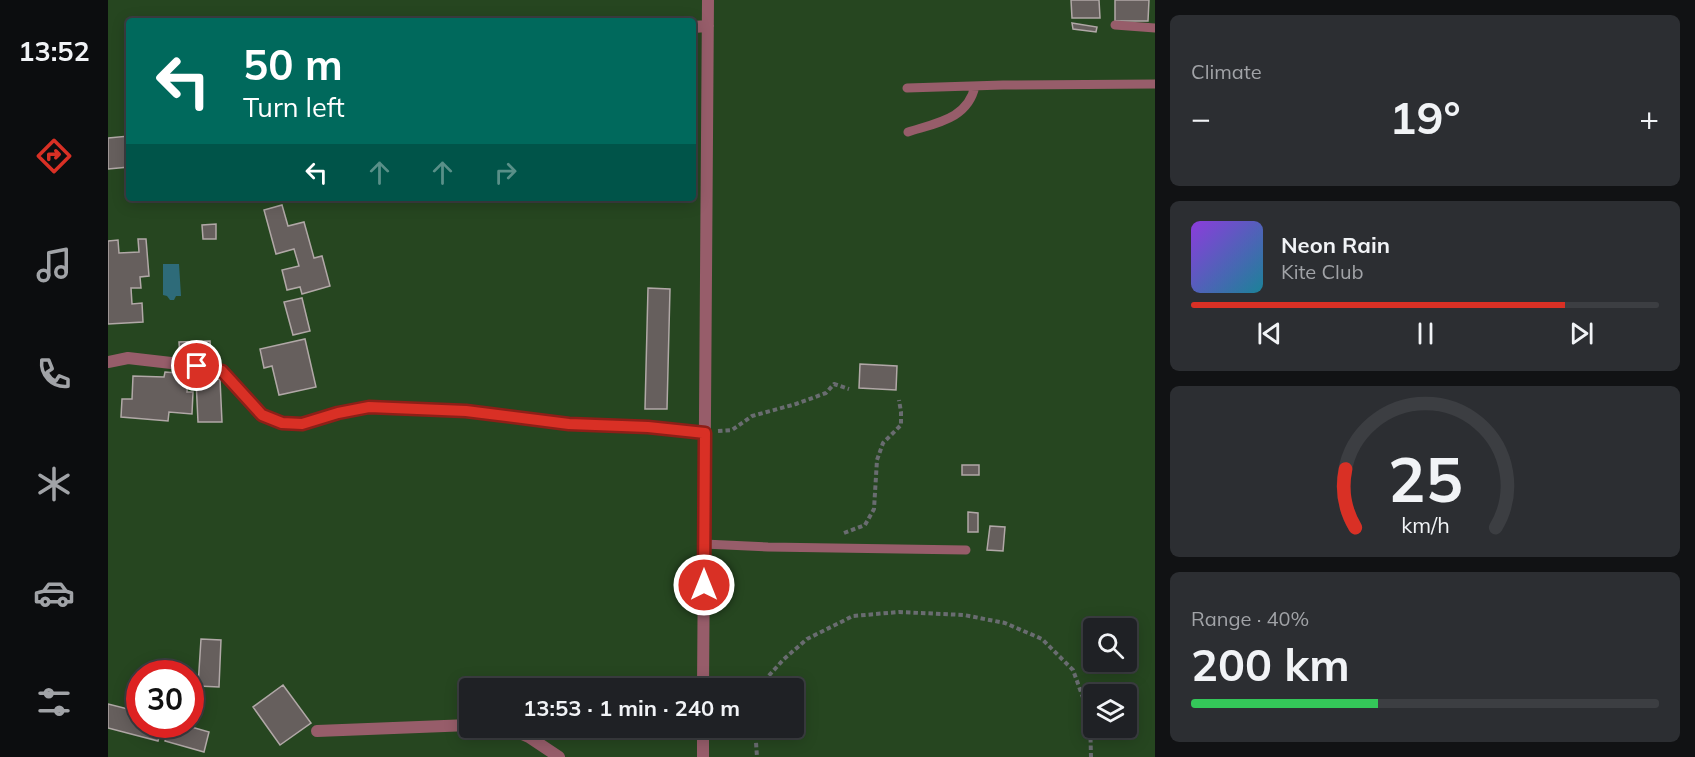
<!DOCTYPE html>
<meta charset="utf-8">
<style>
:root{--surface:#1f2125;--page:#2c2e32;--text:#f1f3f6;--muted:#a1a3a7;--line:#3c3e42;--accent:#d93025}
body{margin:0;font-family:Mulish,sans-serif;background:var(--page);color:var(--text);height:100vh;display:flex;flex-direction:column;font-size:22px;white-space:nowrap}
*{box-sizing:border-box;margin:0}
p{font-size:20px;color:var(--muted)}
.icon{flex:none;width:33px;height:33px;fill:none;stroke:currentColor;stroke-width:2;stroke-linecap:round;stroke-linejoin:round}
.map{position:relative;flex:1;overflow:hidden}
.side{display:flex;flex-direction:column;gap:15px;padding:15px;background:#111214;width:540px}
.side>*{flex:none}
.banner{position:absolute;left:18px;top:18px;width:570px;height:183px;border-radius:6px;box-shadow:0 3px 15px #0003,0 0 0 2px var(--line);background:#00695c;color:#fff;overflow:hidden}
.fabs{position:absolute;left:975px;top:618px;display:grid;gap:12px}
.fabs a{display:grid;place-items:center;width:54px;height:54px;border-radius:6px;background:var(--surface);box-shadow:0 3px 15px #0003,0 0 0 2px var(--line);font-size:30px}
.speed{position:absolute;left:18px;top:660px;display:flex;gap:12px;font-size:30px;font-weight:700;text-align:center}
.speed>*{display:grid;place-content:center;width:78px;height:78px;border-radius:50%;background:var(--surface);box-shadow:0 3px 15px #0003,0 0 0 2px var(--line);line-height:1}
.speed .limit{border:9px solid #d22;background:#fff;color:#111}
.pin{position:absolute;display:grid;place-items:center;width:51px;height:51px;color:#fff;margin:-26px;border:3px solid #fff;border-radius:50%;box-shadow:0 2px 6px #0007}
.me{position:absolute;width:66px;margin:-33px;rotate:0deg;stroke-linejoin:round;filter:drop-shadow(0 0 4px #0008)}
.turn{display:flex;align-items:center;gap:21px;height:126px;padding:0 18px;font-size:27px}
.turn .icon{width:78px;height:78px;stroke-width:2.5}
.turn b{display:block;font-size:42px;line-height:51px}
.lanes{display:flex;align-items:center;height:57px;padding:0 18px;background:#0003;justify-content:center;gap:30px;direction:ltr}
.lanes .off{opacity:.35}
.big{font-size:45px;font-weight:700;line-height:1.1}
.side .widget{flex:1;display:flex;flex-direction:column;justify-content:center;gap:9px;min-width:0;padding:0 21px;border-radius:9px;background:var(--page)}
.side .dial{align-items:center;gap:0}
.dial svg{height:156px;overflow:visible;fill:none;stroke:var(--line);stroke-width:7;stroke-linecap:round;text-anchor:middle}
.dial text{fill:var(--text);stroke:none}
.song{display:flex;align-items:center;gap:18px}
.cover{width:72px;height:72px;border-radius:9px;background:linear-gradient(135deg,hsl(270 70% 55%),hsl(190 70% 35%))}
.played{height:6px;border-radius:3px;background:linear-gradient(90deg,var(--accent) 80%,var(--line) 80%)}
.keys{display:flex;justify-content:space-around;direction:ltr}
.heat{display:flex;justify-content:space-between;align-items:center;font-size:33px;direction:ltr}
.charge{height:9px;border-radius:4px;background:linear-gradient(90deg,#34c759 40%,var(--line) 0)}
.trip{position:absolute;left:351px;top:678px;width:345px;height:60px;border-radius:6px;background:var(--surface);box-shadow:0 3px 15px #0003,0 0 0 2px var(--line);font-weight:700;line-height:60px;text-align:center}
main{display:flex;flex:1;min-height:0}
.menu{display:flex;flex-direction:column;width:108px;justify-content:space-around;align-items:center;background:#0c0d0f;color:var(--muted)}
.menu .icon{width:42px;height:42px}
.menu .current{color:var(--accent)}
.menu b{font-size:27px;color:var(--text)}
.map>svg:first-child{display:block}
.green{fill:#264620;fill-rule:evenodd}
.water{fill:#2e6b79}
.building{fill:#665f5d;stroke:#b1a8a7;stroke-width:1.5}
.lines{fill:none;stroke-linecap:round;stroke-linejoin:round}
.path{stroke:#696c70;stroke-width:4;stroke-dasharray:4.5 3;stroke-linecap:butt}
.lane{stroke:#975d6a;stroke-width:9}
.street{stroke:#975d6a;stroke-width:12}
.route-casing{stroke:#8d1f18;stroke-width:15}
.route{stroke:#d93025;stroke-width:10}
</style>
<main>
<nav class="menu">
<b>13:52</b>
<svg class="icon current" aria-label="directions" viewBox="0 0 24 24"><path d="M12 3l9 9-9 9-9-9zM9 14v-3h6M13 9l2 2-2 2"/></svg>
<svg class="icon" aria-label="music" viewBox="0 0 24 24"><path d="M9 18V5l10-2v13"/><circle cx="6" cy="18" r="3"/><circle cx="16" cy="16" r="3"/></svg>
<svg class="icon" aria-label="phone" viewBox="0 0 24 24"><path d="M5 4h4l2 5-3 2q2 4 5 5l2-3 5 2v4C11 20 4 13 5 4z"/></svg>
<svg class="icon" aria-label="climate" viewBox="0 0 24 24"><path d="M12 3v18M4 7l16 10M4 17L20 7"/></svg>
<svg class="icon" aria-label="car" viewBox="0 0 24 24"><path d="M5 17H2v-5l4-1 3-4h7l3 4 3 1v5h-3M9 17h6M6 11h13"/><circle cx="7" cy="17" r="2"/><circle cx="17" cy="17" r="2"/></svg>
<svg class="icon" aria-label="filters" viewBox="0 0 24 24"><path d="M4 7h16M4 17h16"/><circle cx="9" cy="7" r="2"/><circle cx="15" cy="17" r="2"/></svg>
</nav>
<div class="map">
<svg width="1047" height="757" viewBox="0 0 1047 757">
<rect width="100%" height="100%" fill="#292c31"/>
<!-- green -->
<path class="green" d="M0,0h1047v757h-1047zM21,21h564v177h-564zM986,628h32v34h-32zM32,674h50v50h-50zM362,688h324v40h-324zM986,694h32v34h-32z"/>
<!-- water -->
<path class="water" d="M55,264h16l2,32h-5l-2,4h-4l-3,-4 -4,-1z"/>
<!-- building -->
<path class="building" d="M963,0h28l1,18h-28z
M1007,0h34l-1,21h-33z
M964,23l25,4 -1,5 -23,-3z
M21,136v31l-21,2v-31z
M174,205l6,21 16,-4 10,36 8,-2 8,30 -28,8 -2,-7 -13,3 -5,-20 17,-4 -5,-17 -18,5 -12,-44z
M108,224v15h-13l-1,-14z
M30,239h8l3,37 -9,1 1,11h-10l1,16 10,-1 1,19 -35,2v-83l10,-1 1,13 20,-1z
M540,288l22,1 -3,120h-22z
M194,298l8,33 -17,4 -9,-33z
M197,339l11,48 -37,8 -7,-29 -8,2 -4,-19z
M102,341l1,15 -31,1 -1,-15z
M752,364l37,2 -1,24 -37,-2z
M57,372l23,2 -1,18h6l-1,22 -23,-2 -1,9 -47,-4 1,-18h10l1,-23 31,1z
M112,379l2,43h-24l-2,-42z
M854,465h17v10h-17z
M860,512l10,1v19h-10z
M882,526l15,1 -2,24 -16,-1z
M93,639l20,1 -2,47 -21,-1z
M175,685l28,38 -31,22 -27,-38z
M0,704l32,8v12h22l-4,17 -50,-13z
M61,724h12l28,8 -5,20 -39,-11z"/>
<g class="lines">
<!-- path -->
<path class="path" d="M610,431l14,-1 20,-14 44,-12 30,-11 8,-9 15,5
M736,533l21,-8 9,-16 3,-49 6,-17 18,-18v-13l-2,-12
M653,688l2,-6 21,-23 23,-20 46,-23 46,-4 65,3 41,8 37,16 31,31 17,47 1,40
M647,728l2,29"/>
<!-- lane -->
<path class="lane" d="M1007,25l40,3
M799,88l96,-3 152,-1
M800,132c28,-9 60,-13 67,-46
M596,544l64,3 198,3"/>
<!-- street -->
<path class="street" d="M585,27l15,-1
M0,362l20,-4 69,8 25,5 40,44 20,8 20,1 36,-11 31,-6 97,4 103,13 79,3 57,6
M595,688l5,-688
M401,728l20,9 30,20
M209,731l153,-6
M595,757v-29"/>
</g>
<g class="lines">
<!-- route casing -->
<g class="route-casing">
<path id="route" d="M89,366l25,5 40,44 20,8 20,1 36,-11 31,-6 97,4 103,13 79,3 57,6 -1,152"/>
</g>
<!-- route -->
<use href="#route" class="route"/>
</g>
</svg>
<div class="fabs">
<a><svg class="icon" aria-label="search" viewBox="0 0 24 24"><circle cx="10" cy="10" r="6"/><path d="M15 15l6 6"/></svg></a>
<a><svg class="icon" aria-label="layers" viewBox="0 0 24 24"><path d="M12 4l9 5-9 5-9-5zM3 14l9 5 9-5"/></svg></a>
</div>
<div class="speed"><div class="limit">30</div></div>
<div class="pin" style="left:89px;top:366px;background:#d93025"><svg class="icon" aria-label="arrive" viewBox="0 0 24 24"><path d="M6 21V4h12l-3 4 3 4H6"/></svg></div>
<svg class="me" style="left:596px;top:585px" viewBox="-20 -20 40 40"><circle r="17" fill="#d93025" stroke="#fff" stroke-width="3"/><path d="M0-11L8 9 0 5-8 9z" fill="#fff"/></svg>
<div class="trip">13:53 · 1 min · 240 m</div>
<div class="banner">
<div class="turn"><svg class="icon" aria-label="left" viewBox="0 0 24 24"><path d="M17 20v-9H6M10 6l-5 5 5 5"/></svg><div><b>50 m</b>Turn left</div></div>
<div class="lanes"><svg class="icon" aria-label="left" viewBox="0 0 24 24"><path d="M17 20v-9H6M10 6l-5 5 5 5"/></svg><svg class="icon off" aria-label="ahead" viewBox="0 0 24 24"><path d="M12 20V5M6 11l6-6 6 6"/></svg><svg class="icon off" aria-label="ahead" viewBox="0 0 24 24"><path d="M12 20V5M6 11l6-6 6 6"/></svg><svg class="icon off" aria-label="right" viewBox="0 0 24 24"><path d="M7 20v-9h11M14 6l5 5-5 5"/></svg></div>
</div>
</div>
<section class="side">
<div class="widget"><p>Climate</p>
<div class="heat"><a>−</a><b class="big">19°</b><a>+</a></div>
</div>
<div class="widget">
<div class="song"><i class="cover"></i><div><b>Neon Rain</b><p>Kite Club</p></div></div>
<div class="played"></div>
<div class="keys"><svg class="icon" aria-label="previous" viewBox="0 0 24 24"><path d="M18 5L8 12l10 7zM5 5v14"/></svg><svg class="icon" aria-label="pause" viewBox="0 0 24 24"><path d="M8 5v14M16 5v14"/></svg><svg class="icon" aria-label="next" viewBox="0 0 24 24"><path d="M6 5l10 7-10 7zM19 5v14"/></svg></div>
</div>
<div class="widget dial"><svg viewBox="0 0 100 80">
<path d="M14 69A42 42 0 1 1 86 69"/>
<path d="M14 69A42 42 0 0 1 9 39" stroke="#d93025"/>
<text x="50" y="56" font-size="32" font-weight="700">25</text>
<text x="50" y="72" font-size="11">km/h</text>
</svg></div>
<div class="widget"><p>Range · 40%</p><b class="big">200 km</b><div class="charge"></div></div>
</section>
</main>
